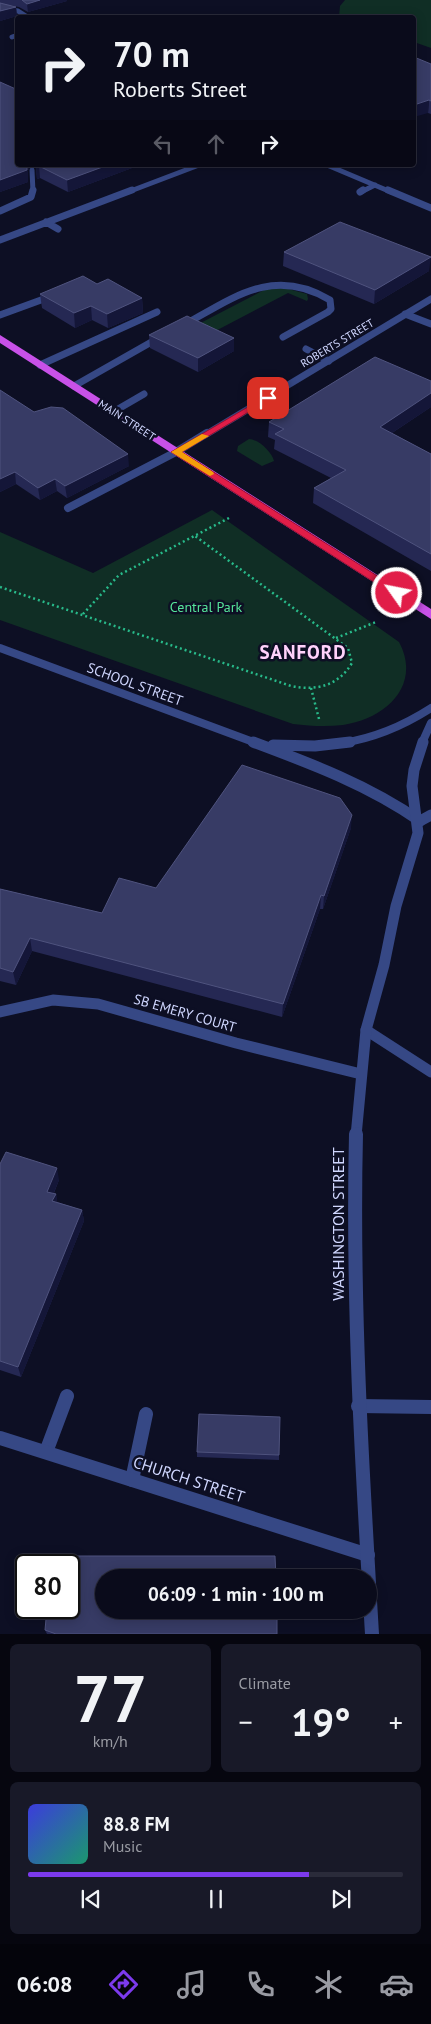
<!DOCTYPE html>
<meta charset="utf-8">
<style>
:root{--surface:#0a0b1b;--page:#181928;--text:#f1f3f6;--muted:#999ba3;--line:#2a2b3a;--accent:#7c3aed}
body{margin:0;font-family:"PT Sans",sans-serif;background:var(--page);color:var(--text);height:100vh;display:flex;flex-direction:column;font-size:19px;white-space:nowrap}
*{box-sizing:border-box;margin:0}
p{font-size:16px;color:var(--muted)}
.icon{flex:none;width:28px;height:28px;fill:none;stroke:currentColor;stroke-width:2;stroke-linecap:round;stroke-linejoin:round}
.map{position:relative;height:1634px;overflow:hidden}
.panel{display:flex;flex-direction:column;gap:10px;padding:10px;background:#06060f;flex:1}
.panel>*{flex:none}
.banner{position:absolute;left:15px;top:15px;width:401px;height:152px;border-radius:5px;box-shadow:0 2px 12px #0003,0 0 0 1px var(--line);background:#0a0b1b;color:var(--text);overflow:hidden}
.speed{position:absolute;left:15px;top:1554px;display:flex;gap:10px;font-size:25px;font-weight:700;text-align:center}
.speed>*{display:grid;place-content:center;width:65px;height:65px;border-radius:50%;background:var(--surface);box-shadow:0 2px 12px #0003,0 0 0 1px var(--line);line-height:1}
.speed .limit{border:2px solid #111;border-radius:8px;background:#fff;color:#111}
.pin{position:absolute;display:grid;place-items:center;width:42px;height:42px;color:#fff;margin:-21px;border-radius:10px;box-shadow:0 2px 8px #0006}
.me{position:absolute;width:55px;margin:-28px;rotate:303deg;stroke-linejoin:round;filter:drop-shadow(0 0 4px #0008)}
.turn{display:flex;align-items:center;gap:18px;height:105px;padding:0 15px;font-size:22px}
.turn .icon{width:65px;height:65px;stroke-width:2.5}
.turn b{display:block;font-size:35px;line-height:42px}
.lanes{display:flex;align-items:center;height:48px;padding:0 15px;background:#0003;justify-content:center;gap:25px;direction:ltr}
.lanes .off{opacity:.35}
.big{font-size:38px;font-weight:700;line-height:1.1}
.panel .card{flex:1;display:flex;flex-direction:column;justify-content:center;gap:8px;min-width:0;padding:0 18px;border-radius:8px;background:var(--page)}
.panel .dial{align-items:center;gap:0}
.dial b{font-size:65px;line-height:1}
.song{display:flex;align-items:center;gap:15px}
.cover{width:60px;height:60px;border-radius:8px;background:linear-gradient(135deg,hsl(240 70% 55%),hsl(160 70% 35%))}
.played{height:5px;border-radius:2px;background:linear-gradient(90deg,var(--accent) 75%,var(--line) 75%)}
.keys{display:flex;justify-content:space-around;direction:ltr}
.heat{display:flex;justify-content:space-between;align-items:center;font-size:28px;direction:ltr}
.panel .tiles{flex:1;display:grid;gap:10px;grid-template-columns:1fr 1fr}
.card:last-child{grid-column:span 2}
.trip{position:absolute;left:95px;top:1569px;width:282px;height:50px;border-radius:25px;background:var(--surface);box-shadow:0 2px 12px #0003,0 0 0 1px var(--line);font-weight:700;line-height:50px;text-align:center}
.tabs{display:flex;height:80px;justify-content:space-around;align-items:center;background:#04040b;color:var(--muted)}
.tabs .icon{width:35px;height:35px}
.tabs .on{color:var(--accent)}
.tabs b{font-size:22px;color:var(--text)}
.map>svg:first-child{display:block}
.green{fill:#102e25}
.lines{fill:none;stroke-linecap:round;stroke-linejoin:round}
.path{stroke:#28ba8a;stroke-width:2.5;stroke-dasharray:2 3;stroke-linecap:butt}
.service-far4{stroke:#364885;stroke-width:5}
.service-far3{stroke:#364885;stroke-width:7}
.service-far2{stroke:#364885;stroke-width:8}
.service-far1{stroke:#364885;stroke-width:11}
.service{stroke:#364885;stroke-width:14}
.minor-far4{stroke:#364885;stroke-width:5}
.minor-far3{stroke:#364885;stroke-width:7}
.minor-far2{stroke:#364885;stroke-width:8}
.minor-far1{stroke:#364885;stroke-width:11}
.minor{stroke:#364885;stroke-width:14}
.tertiary-far3{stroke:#364885;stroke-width:7}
.tertiary-far2{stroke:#364885;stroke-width:8}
.tertiary-far1{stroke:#364885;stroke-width:11}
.tertiary{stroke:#364885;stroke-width:14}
.trunk{fill:#c851e8;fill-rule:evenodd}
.wall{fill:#252853}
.shaded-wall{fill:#141638}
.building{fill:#373b65;stroke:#4f537e}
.route{fill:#e11d48;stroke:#92132f}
.slow{fill:#f59e0b}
.labels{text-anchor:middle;stroke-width:5;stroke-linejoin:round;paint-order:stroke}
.far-street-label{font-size:11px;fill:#d0d7ff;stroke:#0d0f24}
.park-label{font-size:14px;fill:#56e59a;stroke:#0d0f24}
.street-label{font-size:14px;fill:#d0d7ff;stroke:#0d0f24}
.near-street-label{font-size:16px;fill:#d0d7ff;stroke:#0d0f24}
.district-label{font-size:19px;font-weight:bold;letter-spacing:1px;fill:#ffd2fb;stroke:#0d0f24}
</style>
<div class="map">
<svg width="431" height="1634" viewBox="0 0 431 1634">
<rect width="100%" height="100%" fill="#0d0f24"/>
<!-- green -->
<path class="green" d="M345,0h86v48l-17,-6v-24l-75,-1 1,-11z
M281,287l26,7 1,5 -1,2 -19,-8 -84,44 -17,-7 77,-40z
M249,439c9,0 23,13 25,22l-12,5 -25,-15 1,-5z
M212,510l187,132c23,43 -13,77 -56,83 -17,2 -33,1 -50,-1l-293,-104v-88l93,41z"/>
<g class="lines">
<!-- path -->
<path class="path" d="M0,587l291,99c26,5 47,0 61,-23l-4,-15 -153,-112
M83,614l36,-39 110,-57
M336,638l40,-16
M311,688l8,31"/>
<!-- service-far4 -->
<path class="service-far4" d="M0,8l18,3 11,7
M12,37l6,-2
M32,170l1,22
M128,192l71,-27
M361,192l14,-7"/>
<!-- service-far3 -->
<path class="service-far3" d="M360,192l3,-2
M0,211l31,-14 2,-7
M46,222l12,7
M0,240l132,-50
M405,314l26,10
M0,315l52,-19
M184,325c50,-28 90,-59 146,-25l1,9 -3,3 -45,25
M306,349l23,12
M40,365l117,-53
M74,386l88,-50
M113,412l31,-18"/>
<!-- service-far2 -->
<path class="service-far2" d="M68,508l108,-56"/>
<!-- service-far1 -->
<path class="service-far1" d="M366,1030l65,42"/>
<!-- service -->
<path class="service" d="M358,1406l73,1
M46,1452l21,-56
M132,1480l14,-66"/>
<!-- minor-far4 -->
<path class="minor-far4" d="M327,165l64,27"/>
<!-- minor-far3 -->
<path class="minor-far3" d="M388,190l43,18"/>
<!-- minor-far2 -->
<path class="minor-far2" d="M0,648l256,95
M342,743c33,-5 61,-17 89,-35"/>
<!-- minor-far1 -->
<path class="minor-far1" d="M253,742c59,22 115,43 167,79
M273,745l42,1 35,-4
M0,1012l53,-12 45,4 138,39 125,31"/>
<!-- minor -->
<path class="minor" d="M0,1438l368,117"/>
<!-- tertiary-far3 -->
<path class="tertiary-far3" d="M205,435l226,-136"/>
<!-- tertiary-far2 -->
<path class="tertiary-far2" d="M176,452l31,-19
M422,743l9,-20"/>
<!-- tertiary-far1 -->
<path class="tertiary-far1" d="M420,821l11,-6
M356,1136l10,-106 18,-65 12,-59 22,-73 -6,-47 2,-16 9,-28"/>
<!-- tertiary -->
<path class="tertiary" d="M356,1134c-4,167 6,333 16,500"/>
<!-- trunk -->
<path class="trunk" d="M0,335l431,274v10l-431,-276z"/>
</g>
<!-- wall -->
<path class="wall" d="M0,0h67v1l-39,11 -9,-5 -10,-2 7,2 1,9 -17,5z
M431,64v50l-3,-1z
M0,82l18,83h122l-72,27 -28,-14 -3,1 -1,-11 -5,-2 -3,4v12l-28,10z
M284,252l145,19 -55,33 -91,-38z
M97,284l45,14 1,15 -35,15 -16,-8 -17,8 -33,-20 -2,-14z
M149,335l85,3v13l-36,21 -48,-24z
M0,390l34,22 95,54 -62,32 -10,-7 -17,9 -24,-16 -16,8z
M431,407l-39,26 39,21v117l-118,-68 1,-15 17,-10 -57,-29 1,-9 -7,-3 1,-15z
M351,828l-28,81h-3l-38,108 -250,-66 -16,34 -16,-4v-92l102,24 54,-25z
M0,1164l59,16 -5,13 2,1 1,8 25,8 2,11 -63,156 -21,-7z
M197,1452l82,3v5l-82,-3z
M45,1630l232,4h-230z"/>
<!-- shaded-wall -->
<path class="shaded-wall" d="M40,0h27v1l-39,11 -1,-8z
M16,7l1,9 -17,5v-10z
M429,100l-1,13 -14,4v-12z
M27,165h4v1l-3,4v12l-28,10v-12z
M108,165h32l-72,27 -1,-12z
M39,166l1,12 -3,1 -1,-12z
M431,257l-2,14 -55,33 1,-14z
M142,298l1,15 -35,15 -1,-14z
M91,306l1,14 -17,8 -1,-15z
M234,338v13l-36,21v-14z
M431,393v14l-53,35 2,-15z
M128,454l1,12 -62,32 -2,-12z
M15,472l1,12 -16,8v-13z
M55,479l2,12 -17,9 -2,-12z
M352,815l-1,13 -28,81 1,-13z
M321,895l-1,14 -38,108 1,-13z
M30,938l2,13 -16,34 -3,-13z
M57,1168l2,12 -10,24 -2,-12z
M56,1194l2,12 -6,-5z
M82,1210l2,11 -63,156 -3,-10z"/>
<!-- building -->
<path class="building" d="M22,0h18l-13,4z
M0,3l16,4 -16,4z
M414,57l17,7v37l-2,-1 -15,5z
M0,82l18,8v75h9v5l-27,10z
M35,165h73l-41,15 -28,-14 -3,1z
M340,222l91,35 -56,33 -91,-38z
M83,276l14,8 11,-5 34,19 -35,16 -16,-8 -17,7 -34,-19z
M187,316l47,22 -36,20 -49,-23z
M375,357l56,24v12l-51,34 51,27v100l-117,-66 32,-18 -71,-36 9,-5 -15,-7z
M0,390l34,22 17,-5 12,1 65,46 -63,32 -10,-7 -17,9 -23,-16 -15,7z
M242,765l98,33 12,17 -28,81 -3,-1 -38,109 -253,-66 -17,34 -13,-4v-79l102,24 17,-35 37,10z
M6,1152l51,16 -10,24 9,2 -4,7 30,9 -64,157 -18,-6v-197z
M199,1414l81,3 -1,38 -82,-3z
M50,1556h225l1,22h-172v32h173v24h-221l-11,-4 2,-22h22v-43h-19z"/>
<!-- route -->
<path class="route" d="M265,397l7,1 -90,54 219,139v4h-7l-223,-143z"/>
<!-- slow -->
<path class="slow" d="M202,434l7,2 -27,16 31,20 1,2 -4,2 -39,-24z"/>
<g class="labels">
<!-- far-street labels -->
<g class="far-street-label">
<text transform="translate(337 343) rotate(-31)" y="4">ROBERTS STREET</text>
<text transform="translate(127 420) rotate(33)" y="4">MAIN STREET</text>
</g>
<!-- park labels -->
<g class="park-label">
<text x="206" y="612">Central Park</text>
</g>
<!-- street labels -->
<g class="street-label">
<text transform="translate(135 684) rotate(20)" y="5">SCHOOL STREET</text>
<text transform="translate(185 1013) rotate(16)" y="5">SB EMERY COURT</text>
</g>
<!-- near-street labels -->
<g class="near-street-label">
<text transform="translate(338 1224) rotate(-90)" y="6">WASHINGTON STREET</text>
<text transform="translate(189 1479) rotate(18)" y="6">CHURCH STREET</text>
</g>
<!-- district labels -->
<g class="district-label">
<text x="303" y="659">SANFORD</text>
</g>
</g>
</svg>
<div class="speed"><div class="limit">80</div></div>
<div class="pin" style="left:268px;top:398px;background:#d93025"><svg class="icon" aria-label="arrive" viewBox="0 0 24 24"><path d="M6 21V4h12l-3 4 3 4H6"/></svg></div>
<svg class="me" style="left:397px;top:593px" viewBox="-20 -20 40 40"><circle r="17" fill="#e11d48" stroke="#fff" stroke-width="3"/><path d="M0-11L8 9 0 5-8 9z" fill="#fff"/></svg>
<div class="trip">06:09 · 1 min · 100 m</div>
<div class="banner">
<div class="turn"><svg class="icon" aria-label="right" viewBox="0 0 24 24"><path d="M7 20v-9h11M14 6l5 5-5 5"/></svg><div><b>70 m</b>Roberts Street</div></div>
<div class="lanes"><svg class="icon off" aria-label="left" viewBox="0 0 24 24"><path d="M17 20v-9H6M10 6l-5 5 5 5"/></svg><svg class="icon off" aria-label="ahead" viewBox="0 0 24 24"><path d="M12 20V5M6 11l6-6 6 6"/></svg><svg class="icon" aria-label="right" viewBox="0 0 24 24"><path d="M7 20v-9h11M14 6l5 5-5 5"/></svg></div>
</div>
</div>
<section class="panel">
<div class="tiles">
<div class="card dial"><b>77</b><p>km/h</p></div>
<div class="card"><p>Climate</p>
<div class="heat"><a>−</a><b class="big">19°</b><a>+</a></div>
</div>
<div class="card">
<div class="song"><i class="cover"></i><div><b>88.8 FM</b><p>Music</p></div></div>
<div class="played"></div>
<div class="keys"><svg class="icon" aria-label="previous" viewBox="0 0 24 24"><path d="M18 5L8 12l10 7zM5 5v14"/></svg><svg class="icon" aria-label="pause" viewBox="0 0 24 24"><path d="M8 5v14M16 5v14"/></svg><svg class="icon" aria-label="next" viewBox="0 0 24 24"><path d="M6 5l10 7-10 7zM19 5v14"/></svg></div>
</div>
</div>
</section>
<nav class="tabs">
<b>06:08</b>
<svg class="icon on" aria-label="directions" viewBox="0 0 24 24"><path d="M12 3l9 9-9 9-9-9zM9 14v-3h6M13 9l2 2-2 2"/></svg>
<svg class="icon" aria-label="music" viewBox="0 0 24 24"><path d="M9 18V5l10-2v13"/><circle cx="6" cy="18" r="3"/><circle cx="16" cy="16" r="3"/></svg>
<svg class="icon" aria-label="phone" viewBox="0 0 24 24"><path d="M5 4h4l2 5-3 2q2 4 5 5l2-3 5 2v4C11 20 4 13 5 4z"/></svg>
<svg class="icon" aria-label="climate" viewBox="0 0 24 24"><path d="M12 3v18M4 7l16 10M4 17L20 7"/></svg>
<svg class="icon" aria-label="car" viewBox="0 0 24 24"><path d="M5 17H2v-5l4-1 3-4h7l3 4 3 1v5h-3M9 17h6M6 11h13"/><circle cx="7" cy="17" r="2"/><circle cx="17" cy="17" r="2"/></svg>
</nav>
